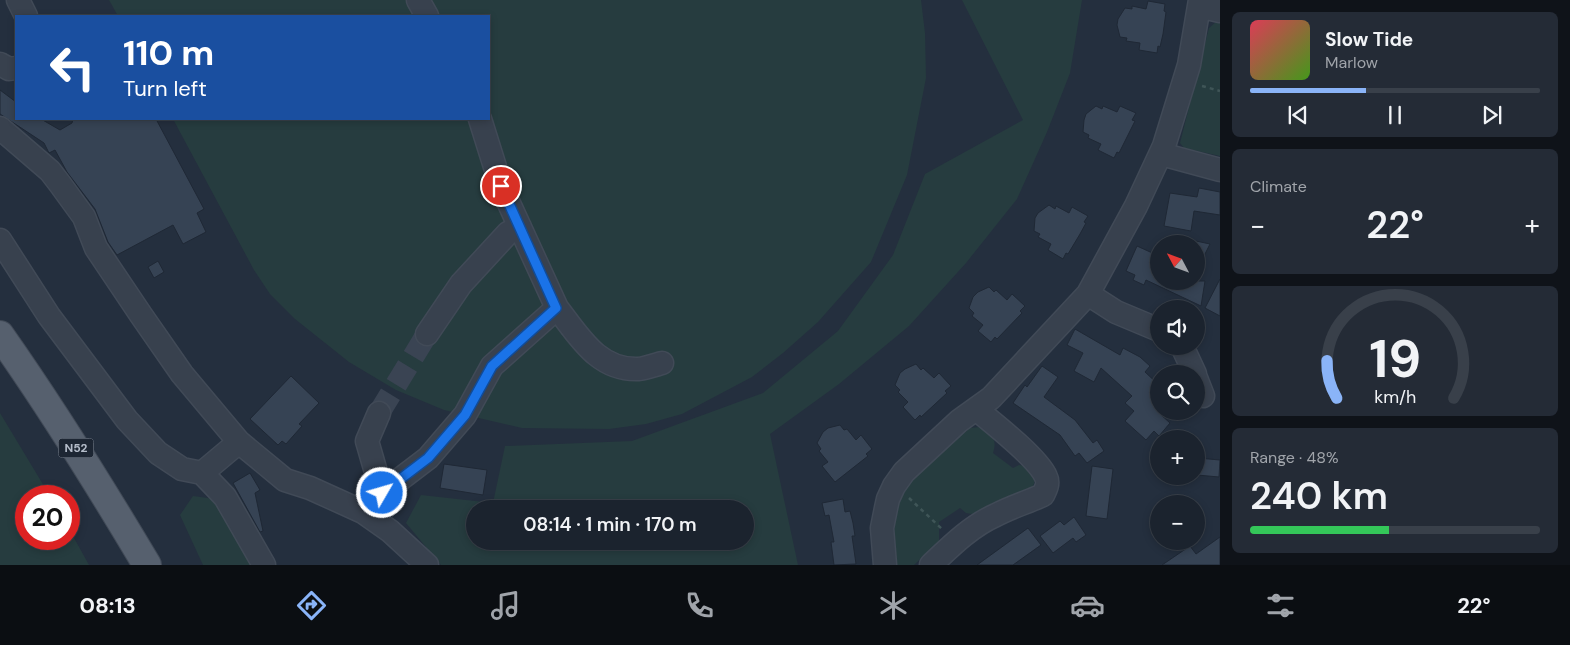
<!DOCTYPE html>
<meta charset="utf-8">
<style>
:root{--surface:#1b232e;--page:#242b36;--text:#f1f3f6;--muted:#a0a4aa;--line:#39404a;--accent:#8ab4f8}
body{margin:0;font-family:"DM Sans",sans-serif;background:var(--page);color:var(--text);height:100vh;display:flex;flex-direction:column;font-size:19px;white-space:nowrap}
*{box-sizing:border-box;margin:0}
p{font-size:16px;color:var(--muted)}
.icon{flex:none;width:28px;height:28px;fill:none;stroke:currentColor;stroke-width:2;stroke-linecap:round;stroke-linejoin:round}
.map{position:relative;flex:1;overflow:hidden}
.side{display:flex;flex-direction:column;gap:12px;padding:12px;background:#0f1319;width:350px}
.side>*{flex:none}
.top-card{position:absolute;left:15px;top:15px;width:475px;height:105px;border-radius:0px;box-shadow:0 2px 8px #0003,0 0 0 1px var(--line);background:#1a4fa0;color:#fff;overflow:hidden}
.needle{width:32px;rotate:311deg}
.controls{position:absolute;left:1150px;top:235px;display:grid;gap:10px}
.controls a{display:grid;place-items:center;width:55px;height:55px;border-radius:50%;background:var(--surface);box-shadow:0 2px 8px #0003,0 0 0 1px var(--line);font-size:25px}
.speed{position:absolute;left:15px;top:485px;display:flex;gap:10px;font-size:25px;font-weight:700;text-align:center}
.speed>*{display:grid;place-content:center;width:65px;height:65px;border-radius:50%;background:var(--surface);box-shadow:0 2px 8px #0003,0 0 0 1px var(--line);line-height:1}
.speed .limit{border:8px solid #d22;background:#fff;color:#111}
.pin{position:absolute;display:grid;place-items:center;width:42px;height:42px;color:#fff;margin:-21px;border:2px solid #fff;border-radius:50%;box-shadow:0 1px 5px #0007}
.me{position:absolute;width:55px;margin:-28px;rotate:52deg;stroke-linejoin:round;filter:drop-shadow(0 0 4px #0008)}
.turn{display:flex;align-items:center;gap:18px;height:105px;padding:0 25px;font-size:22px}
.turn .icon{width:65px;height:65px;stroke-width:2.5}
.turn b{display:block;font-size:35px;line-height:42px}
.big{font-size:38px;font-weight:600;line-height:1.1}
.side .tile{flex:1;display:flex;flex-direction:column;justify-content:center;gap:8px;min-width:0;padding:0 18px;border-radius:8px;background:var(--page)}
.side .dial{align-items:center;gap:0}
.dial svg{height:130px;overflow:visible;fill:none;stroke:var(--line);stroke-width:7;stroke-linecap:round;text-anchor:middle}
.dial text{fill:var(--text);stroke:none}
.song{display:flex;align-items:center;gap:15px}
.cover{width:60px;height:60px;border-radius:8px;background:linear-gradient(135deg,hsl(350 70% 55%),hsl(100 70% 35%))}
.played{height:5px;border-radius:2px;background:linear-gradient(90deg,var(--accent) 40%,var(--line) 40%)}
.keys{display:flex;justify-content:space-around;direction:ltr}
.heat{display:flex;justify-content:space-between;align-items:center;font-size:28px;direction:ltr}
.charge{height:8px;border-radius:4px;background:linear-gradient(90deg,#34c759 48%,var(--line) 0)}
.trip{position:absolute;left:466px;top:500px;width:288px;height:50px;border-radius:25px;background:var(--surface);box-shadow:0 2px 8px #0003,0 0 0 1px var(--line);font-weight:600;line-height:50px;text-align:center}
.menu{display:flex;height:80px;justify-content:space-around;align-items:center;background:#0b0e12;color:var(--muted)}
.menu .icon{width:35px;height:35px}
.menu .current{color:var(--accent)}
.menu b{font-size:22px;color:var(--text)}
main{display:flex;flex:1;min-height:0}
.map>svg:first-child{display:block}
.green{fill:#263c3f;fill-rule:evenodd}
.building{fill:#364354;stroke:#1f2835}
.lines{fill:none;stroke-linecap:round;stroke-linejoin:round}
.minor-tunnel{stroke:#3a4453;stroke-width:22;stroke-dasharray:22 11;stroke-linecap:butt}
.minor-casing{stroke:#414a57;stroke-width:25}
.major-casing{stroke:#414a57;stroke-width:30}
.path{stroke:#3f5557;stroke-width:2.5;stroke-dasharray:4 4;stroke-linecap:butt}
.minor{stroke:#38414e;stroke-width:22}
.major{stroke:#56606e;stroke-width:28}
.route-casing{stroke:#114b97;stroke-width:12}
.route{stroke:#1a73e8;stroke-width:9}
.labels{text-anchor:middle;stroke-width:5;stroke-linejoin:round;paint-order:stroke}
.shield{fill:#1d2633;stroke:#878f9c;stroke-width:1}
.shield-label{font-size:12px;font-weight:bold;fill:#b4bcc9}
</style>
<main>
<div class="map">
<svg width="1220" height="565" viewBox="0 0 1220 565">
<rect width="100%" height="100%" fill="#242f3e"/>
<!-- green -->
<path class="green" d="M109,0h812l4,33 1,45 -19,97 -36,87 -53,60 -35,31 -31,24 -70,37 -36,10 -37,5 -87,-1 -78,-18 -48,-20 -47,-28 -54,-43 -25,-25 -16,-24 -81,-151h316v-103h-371z
M962,0h120l-12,73 -23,59 -30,67 -51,64 -57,63 -70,58 -69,50 28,131h-357l-35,-42 15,-28 72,8 12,-57 127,-5 131,-48 75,-62 55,-76 32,-81 98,-54zM475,509h270v32h-270z
M1217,21l3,1v134l-36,-8 -4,-5 29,-115z
M0,413l50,83h-24v43h43v-10l20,36h-89z
M980,427c11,9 18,10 13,26l20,15 6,-3 6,1c7,7 13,12 7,22l-28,10 -32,16 -6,-1 -6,-5 -21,14v19l-25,24h-17l-2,-3c-1,-23 -4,-52 9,-73 14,-23 45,-43 66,-61z
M193,496l22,3 36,66h-48l-23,-50z"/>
<!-- building -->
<path class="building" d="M1148,1l17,3 -1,7 2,1 -3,22 -3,13 -2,-1 -1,7 -18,-3 1,-7 -14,-2 1,-3 -7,-1 -3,-12 1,-6 7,-11 7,1v-3l14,3z
M0,90l16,12v17h25l19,11 12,-7 1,-4h83l48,90 -7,4 9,19 -23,12 -10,-19 -56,30 -9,-13 -13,-33 -28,-37 -12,-22 -6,3 -5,-10 -44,-29z
M1096,106l6,3 1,-3 14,6 3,-6 16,7 -4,7 3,1 -16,32 -2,-1 -3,6 -16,-8 3,-6 -13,-6 1,-3 -6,-3 1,-12 2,-6z
M1199,188l21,4v23l-26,-4 -3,20 -27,-5 6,-33 27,4z
M1049,205l6,4 1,-3 13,7 3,-6 16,9 -4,6 2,1 -6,11 -12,20 -2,-1 -3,6 -15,-9 3,-6 -13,-7 2,-3 -6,-3 1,-13 3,-5z
M1196,241l14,3 -14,28z
M1137,246l22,10v25h46l-4,25 -55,-26 -2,5 -11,-5 2,-5 -9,-4z
M158,261l6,11 -10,6 -6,-11z
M1220,279v37l-15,-8z
M989,287l5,5 2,-2 11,10 5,-6 13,12 -5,5 2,2 -25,26 -2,-2 -4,5 -13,-11 5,-6 -11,-9 2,-3 -5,-5 4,-11 5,-5z
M1075,329l45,26 3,-7 17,9 10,9 -5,6 14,13v28l11,10 -11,13 -5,-5 -8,9 -21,-19 9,-10 -9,-8 7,-7 -31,-28 -7,14 -20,-11 9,-18 -16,-8z
M916,364l5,6 2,-2 11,10 5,-5 12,13 -6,5 2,2 -26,24 -1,-2 -5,5 -12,-13 5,-5 -10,-10 2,-2 -5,-5 5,-12 5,-4z
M1042,366l16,11 -14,20 31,23 18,23 4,-3 7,11 -17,12 -8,-10 -4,3 -15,-21 -47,-32 12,-18 2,2z
M291,376l28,27 -20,21 3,2 -16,18 -4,-3 -4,4 -28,-26z
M840,425l4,5 3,-1 9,11 5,-5 11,14 -6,5 2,2 -33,26 -13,-16 6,-4 -9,-11 2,-2 -4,-6 6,-11 5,-4z
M1198,458l22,2 -1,17 -22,-2z
M444,464l43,6 -4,25 -43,-7z
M1092,466l21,3 -6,50 -21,-3z
M250,473l10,17 -5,3 8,38 -3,1 -27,-49z
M843,499l2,13 5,-1 3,12 2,13h-3l4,28 -22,1 -3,-23h3l-5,-27 -4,1 -3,-13z
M1074,517l12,18 -10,7 -3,-4 -20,15 -13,-17 20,-15 4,4z
M1028,528l13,17 -28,20h-36z
M1220,537v28h-58l28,-19 6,8z"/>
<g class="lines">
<!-- minor-tunnel -->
<path class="minor-tunnel" d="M379,413l48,-79"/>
<!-- minor casing -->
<g class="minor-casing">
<path id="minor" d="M18,0l8,16
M418,0l9,16
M1199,9l8,-1 13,3
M0,64l9,5 7,-1
M0,128l50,43 10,13 24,33 12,31 45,67 41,59 57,68 -37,31 -20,-4 -24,-16 -31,-33 -78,-104 -49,-76
M1161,154l59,16
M1088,294l28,18 43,18
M557,308c22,28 41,63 82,61 7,-1 16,-4 23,-6
M427,334l34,-50 47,-51 12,-6
M1182,346l13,28
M1196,378l7,18
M379,413l-12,28 15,52
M239,442l46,38 25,8 53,24 27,19 37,34
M202,473l23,24 39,68
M371,517l11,-24 46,-35 37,-43 27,-49 65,-58 -56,-122 -21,-67
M885,565l-3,-37 4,-20 2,-9 6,-13 10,-14 55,-51 32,-23 97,-104 48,-88 28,-60 25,-81 11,-65
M931,565c20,-19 40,-39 65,-50 15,-8 32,-13 47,-20 3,-6 6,-12 3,-18 -7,-18 -54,-55 -70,-68"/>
</g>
<!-- major casing -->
<g class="major-casing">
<path id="major" d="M0,335c52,74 100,151 147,230"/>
</g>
<!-- path -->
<path class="path" d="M1202,86l18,5
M909,498l34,32"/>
<!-- minor -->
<use href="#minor" class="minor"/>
<!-- major -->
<use href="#major" class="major"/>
</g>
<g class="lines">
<!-- route casing -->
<g class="route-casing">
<path id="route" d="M382,493l46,-35 37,-43 27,-49 64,-58 -55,-122"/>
</g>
<!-- route -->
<use href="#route" class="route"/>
</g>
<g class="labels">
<!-- shield labels -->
<rect class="shield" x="58.5" y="438.5" width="35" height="19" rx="4"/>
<g class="shield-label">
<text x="76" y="452">N52</text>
</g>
</g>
</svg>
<div class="controls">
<a><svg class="needle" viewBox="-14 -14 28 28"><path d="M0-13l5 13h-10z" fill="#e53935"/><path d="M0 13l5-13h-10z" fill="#a0a4aa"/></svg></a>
<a><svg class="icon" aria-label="sound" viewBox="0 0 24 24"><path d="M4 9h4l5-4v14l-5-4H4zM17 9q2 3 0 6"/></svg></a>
<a><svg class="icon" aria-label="search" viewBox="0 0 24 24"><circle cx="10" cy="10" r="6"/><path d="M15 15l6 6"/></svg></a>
<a>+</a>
<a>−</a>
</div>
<div class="speed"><div class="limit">20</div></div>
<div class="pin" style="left:501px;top:186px;background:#d93025"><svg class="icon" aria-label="arrive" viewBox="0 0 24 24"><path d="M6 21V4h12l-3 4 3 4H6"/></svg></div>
<svg class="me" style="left:382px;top:493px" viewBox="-20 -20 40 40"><circle r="17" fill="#1a73e8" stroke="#fff" stroke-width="3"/><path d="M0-11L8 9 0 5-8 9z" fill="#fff"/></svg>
<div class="trip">08:14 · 1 min · 170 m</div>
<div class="top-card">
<div class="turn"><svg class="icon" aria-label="left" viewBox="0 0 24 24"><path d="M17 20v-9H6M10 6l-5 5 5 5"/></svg><div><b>110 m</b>Turn left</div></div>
</div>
</div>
<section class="side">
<div class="tile">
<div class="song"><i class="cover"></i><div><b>Slow Tide</b><p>Marlow</p></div></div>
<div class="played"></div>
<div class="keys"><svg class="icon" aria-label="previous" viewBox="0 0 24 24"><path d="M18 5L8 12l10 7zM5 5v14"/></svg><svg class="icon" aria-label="pause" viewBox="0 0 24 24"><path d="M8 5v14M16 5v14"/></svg><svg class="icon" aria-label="next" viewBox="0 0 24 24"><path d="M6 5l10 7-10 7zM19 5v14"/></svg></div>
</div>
<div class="tile"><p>Climate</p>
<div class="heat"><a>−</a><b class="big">22°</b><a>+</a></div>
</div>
<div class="tile dial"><svg viewBox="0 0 100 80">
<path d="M14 69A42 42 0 1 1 86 69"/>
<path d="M14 69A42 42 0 0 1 8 46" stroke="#8ab4f8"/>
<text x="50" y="56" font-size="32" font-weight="700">19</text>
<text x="50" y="72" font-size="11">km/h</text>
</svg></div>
<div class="tile"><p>Range · 48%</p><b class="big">240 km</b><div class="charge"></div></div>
</section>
</main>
<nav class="menu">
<b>08:13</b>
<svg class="icon current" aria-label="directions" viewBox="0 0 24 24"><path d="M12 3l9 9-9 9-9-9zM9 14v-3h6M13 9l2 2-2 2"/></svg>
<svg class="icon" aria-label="music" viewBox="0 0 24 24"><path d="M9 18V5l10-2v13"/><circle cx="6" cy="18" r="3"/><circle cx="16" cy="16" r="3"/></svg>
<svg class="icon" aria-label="phone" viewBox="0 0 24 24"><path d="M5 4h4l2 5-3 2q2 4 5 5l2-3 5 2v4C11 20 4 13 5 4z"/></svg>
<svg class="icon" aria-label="climate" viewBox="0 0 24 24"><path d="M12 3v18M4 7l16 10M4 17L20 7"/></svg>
<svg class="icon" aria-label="car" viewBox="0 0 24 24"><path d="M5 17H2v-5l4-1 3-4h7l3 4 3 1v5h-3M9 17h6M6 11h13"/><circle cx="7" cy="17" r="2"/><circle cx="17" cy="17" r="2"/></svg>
<svg class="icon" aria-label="filters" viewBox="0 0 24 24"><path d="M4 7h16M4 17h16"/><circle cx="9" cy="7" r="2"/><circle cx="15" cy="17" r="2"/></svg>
<b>22°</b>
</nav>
